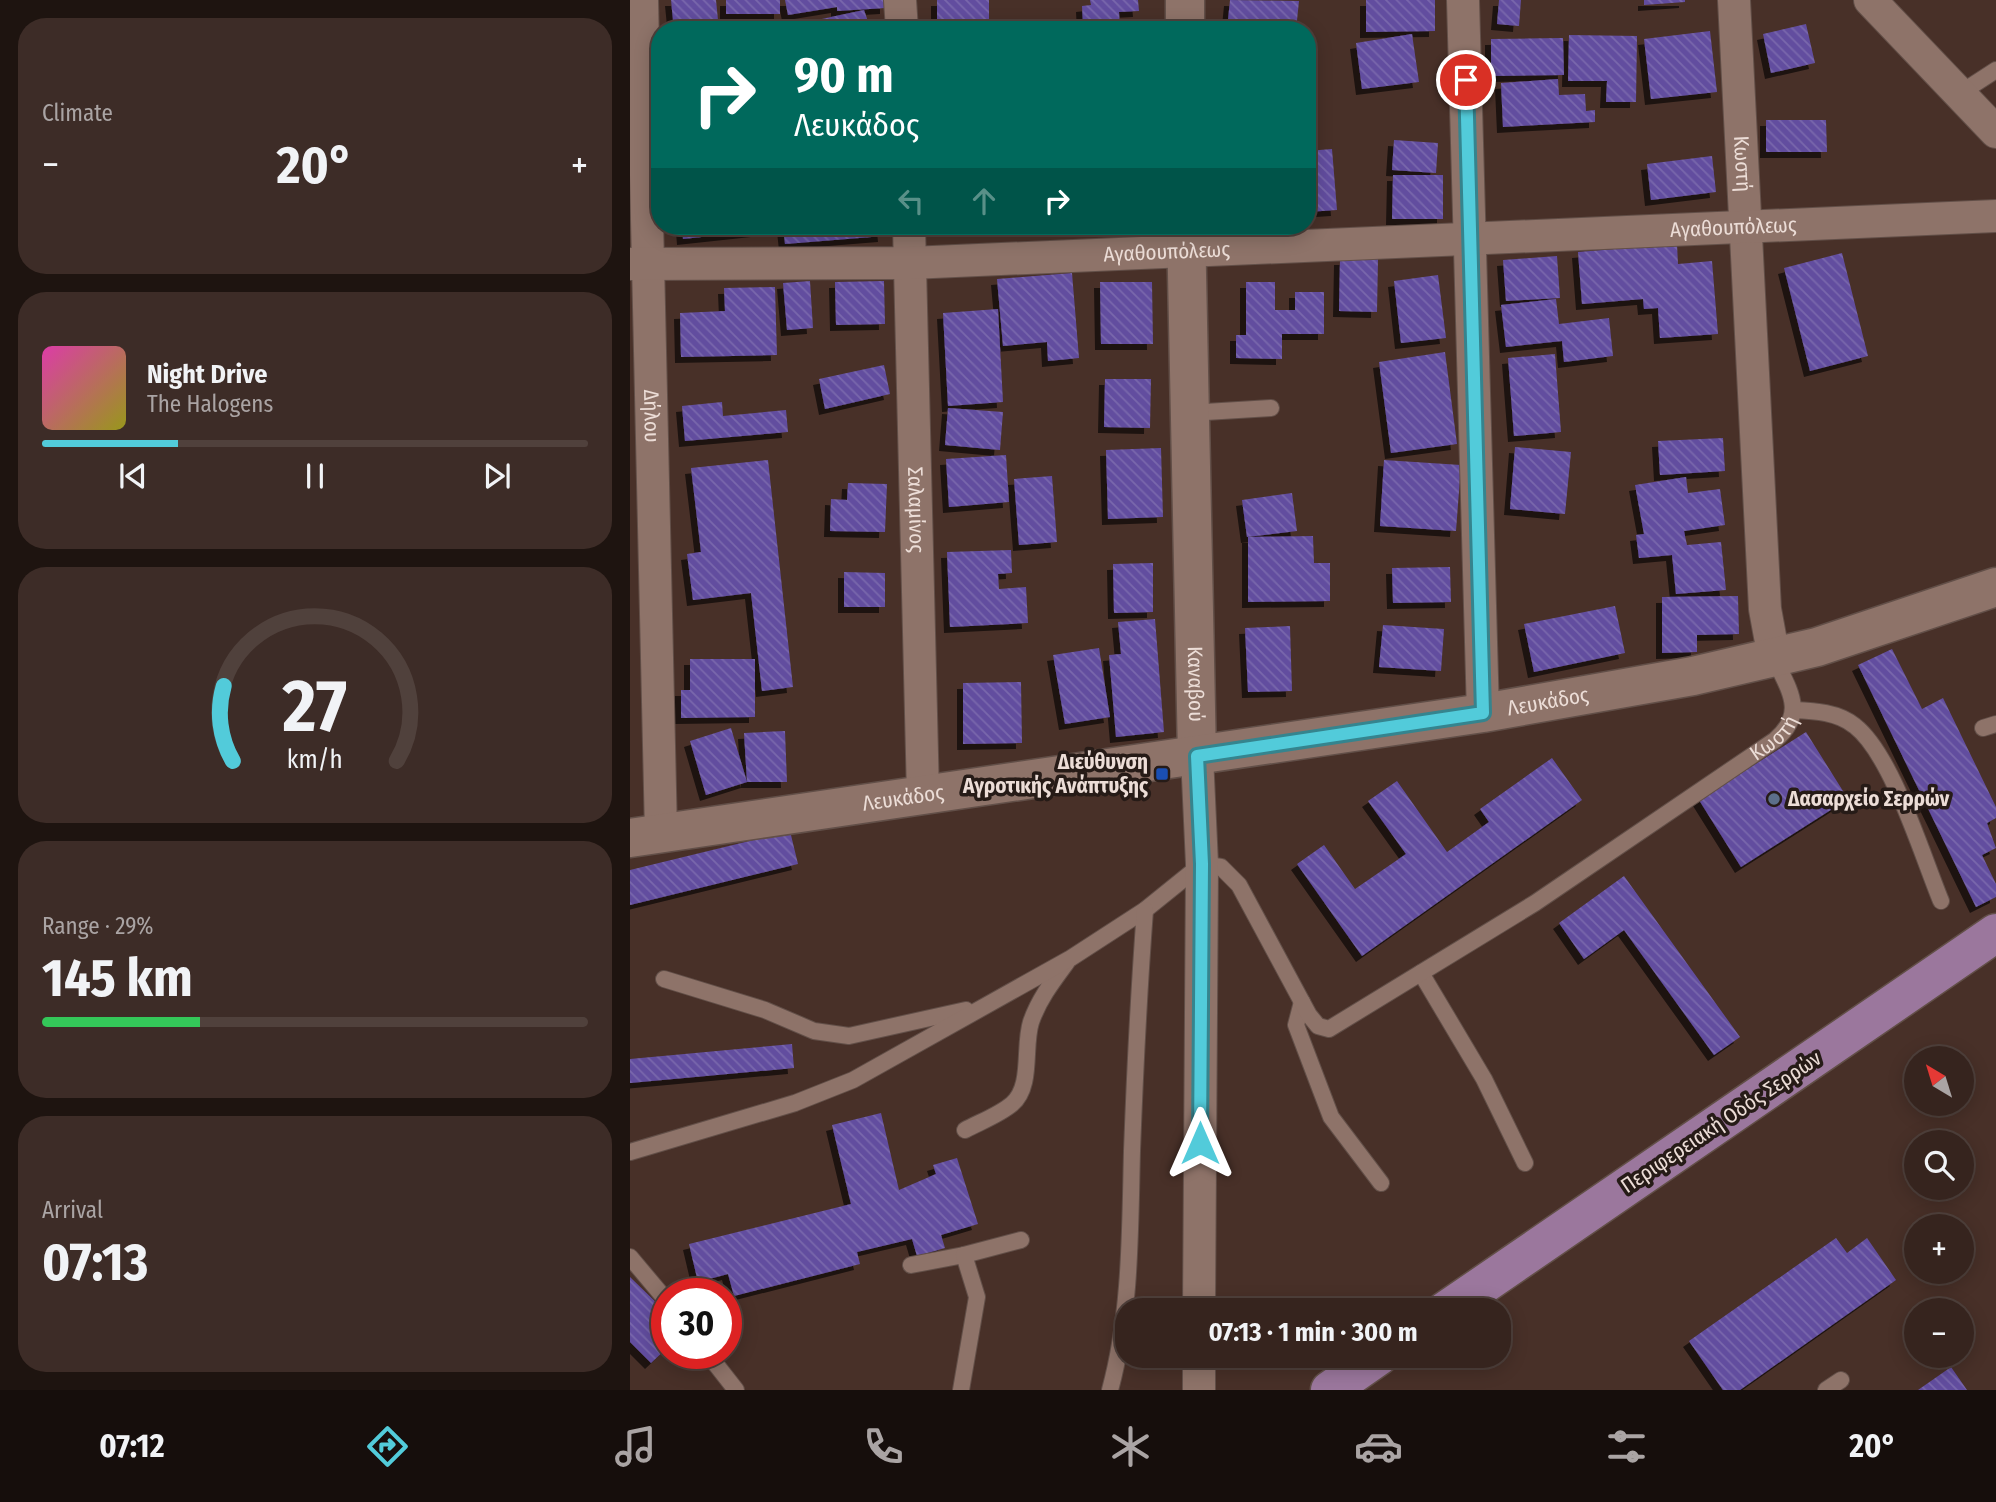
<!DOCTYPE html>
<meta charset="utf-8">
<style>
:root{--surface:#36241e;--page:#3d2c27;--text:#f1f3f6;--muted:#aaa4a4;--line:#50413c;--accent:#52cbda}
body{margin:0;font-family:"Fira Sans Condensed",sans-serif;background:var(--page);color:var(--text);height:100vh;display:flex;flex-direction:column;font-size:26px;white-space:nowrap}
*{box-sizing:border-box;margin:0}
p{font-size:23px;color:var(--muted)}
.icon{flex:none;width:38px;height:38px;fill:none;stroke:currentColor;stroke-width:2;stroke-linecap:round;stroke-linejoin:round}
.map{position:relative;flex:1;overflow:hidden}
.details{display:flex;flex-direction:column;gap:18px;padding:18px;background:#1e1410;width:630px}
.details>*{flex:none}
.top-card{position:absolute;left:21px;top:21px;width:665px;height:214px;border-radius:28px;box-shadow:0 4px 18px #0003,0 0 0 2px var(--line);background:#00695c;color:#fff;overflow:hidden}
.needle{width:46px;rotate:322deg}
.tools{position:absolute;left:1274px;top:1046px;display:grid;gap:14px}
.tools a{display:grid;place-items:center;width:70px;height:70px;border-radius:50%;background:var(--surface);box-shadow:0 4px 18px #0003,0 0 0 2px var(--line);font-size:35px}
.speed{position:absolute;left:21px;top:1278px;display:flex;gap:14px;font-size:35px;font-weight:700;text-align:center}
.speed>*{display:grid;place-content:center;width:91px;height:91px;border-radius:50%;background:var(--surface);box-shadow:0 4px 18px #0003,0 0 0 2px var(--line);line-height:1}
.speed .limit{border:10px solid #d22;background:#fff;color:#111}
.pin{position:absolute;display:grid;place-items:center;width:60px;height:60px;color:#fff;margin:-30px;border:4px solid #fff;border-radius:50%;box-shadow:0 2px 7px #0007}
.me{position:absolute;width:77px;margin:-38px;rotate:0deg;stroke-linejoin:round;filter:drop-shadow(0 0 5px #0008)}
.turn{display:flex;align-items:center;gap:24px;height:147px;padding:0 28px;font-size:32px}
.turn .icon{width:91px;height:91px;stroke-width:2.5}
.turn b{display:block;font-size:49px;line-height:60px}
.lanes{display:flex;align-items:center;height:66px;padding:0 28px;background:#0003;justify-content:center;gap:35px;direction:ltr}
.lanes .off{opacity:.35}
.big{font-size:52px;font-weight:700;line-height:1.1}
.details .widget{flex:1;display:flex;flex-direction:column;justify-content:center;gap:10px;min-width:0;padding:0 24px;border-radius:28px;background:var(--page)}
.details .dial{align-items:center;gap:0}
.dial svg{height:182px;overflow:visible;fill:none;stroke:var(--line);stroke-width:7;stroke-linecap:round;text-anchor:middle}
.dial text{fill:var(--text);stroke:none}
.song{display:flex;align-items:center;gap:21px}
.cover{width:84px;height:84px;border-radius:10px;background:linear-gradient(135deg,hsl(320 70% 55%),hsl(60 70% 35%))}
.played{height:7px;border-radius:4px;background:linear-gradient(90deg,var(--accent) 25%,var(--line) 25%)}
.keys{display:flex;justify-content:space-around;direction:ltr}
.heat{display:flex;justify-content:space-between;align-items:center;font-size:38px;direction:ltr}
.charge{height:10px;border-radius:5px;background:linear-gradient(90deg,#34c759 29%,var(--line) 0)}
.trip{position:absolute;left:485px;top:1298px;width:396px;height:70px;border-radius:28px;background:var(--surface);box-shadow:0 4px 18px #0003,0 0 0 2px var(--line);font-weight:700;line-height:70px;text-align:center}
.menu{display:flex;height:112px;justify-content:space-around;align-items:center;background:#160e0c;color:var(--muted)}
.menu .icon{width:49px;height:49px}
.menu .current{color:var(--accent)}
.menu b{font-size:32px;color:var(--text)}
main{display:flex;flex:1;min-height:0}
.map>svg:first-child{display:block}
.building{fill:url(#building-back-hatch);filter:url(#shadow)}
.lines{fill:none;stroke-linecap:round;stroke-linejoin:round}
.lane-casing{stroke:#624f48;stroke-width:18}
.street-casing{stroke:#624f48;stroke-width:34}
.secondary-casing{stroke:#624f48;stroke-width:41}
.primary-casing{stroke:#624f48;stroke-width:41}
.lane{stroke:#8e7369;stroke-width:16}
.street{stroke:#8e7369;stroke-width:32}
.secondary{stroke:#8e7369;stroke-width:38}
.primary{stroke:#9b779d;stroke-width:38}
.route-casing{stroke:#35848e;stroke-width:18}
.route{stroke:#52cbda;stroke-width:12}
.transit-dot{fill:#1a4fb4;stroke:#261b17;stroke-width:2.5}
.service-dot{fill:#5c6f8a;stroke:#261b17;stroke-width:2.5}
.labels{text-anchor:middle;stroke-width:7;stroke-linejoin:round;paint-order:stroke}
.street-label{font-size:21px;fill:#ecddd7;stroke:#261b17}
.poi-label{font-size:21px;font-weight:bold;fill:#ecddd7;stroke:#261b17;text-anchor:end}
</style>
<main>
<section class="details">
<div class="widget"><p>Climate</p>
<div class="heat"><a>−</a><b class="big">20°</b><a>+</a></div>
</div>
<div class="widget">
<div class="song"><i class="cover"></i><div><b>Night Drive</b><p>The Halogens</p></div></div>
<div class="played"></div>
<div class="keys"><svg class="icon" aria-label="previous" viewBox="0 0 24 24"><path d="M18 5L8 12l10 7zM5 5v14"/></svg><svg class="icon" aria-label="pause" viewBox="0 0 24 24"><path d="M8 5v14M16 5v14"/></svg><svg class="icon" aria-label="next" viewBox="0 0 24 24"><path d="M6 5l10 7-10 7zM19 5v14"/></svg></div>
</div>
<div class="widget dial"><svg viewBox="0 0 100 80">
<path d="M14 69A42 42 0 1 1 86 69"/>
<path d="M14 69A42 42 0 0 1 10 36" stroke="#52cbda"/>
<text x="50" y="56" font-size="32" font-weight="700">27</text>
<text x="50" y="72" font-size="11">km/h</text>
</svg></div>
<div class="widget"><p>Range · 29%</p><b class="big">145 km</b><div class="charge"></div></div>
<div class="widget"><p>Arrival</p><b class="big">07:13</b></div>
</section>
<div class="map">
<svg width="1366" height="1390" viewBox="0 0 1366 1390">
<defs>
<pattern id="building-back-hatch" width="6" height="6" patternUnits="userSpaceOnUse" patternTransform="scale(1.75)"><rect width="6" height="6" fill="#624e9f"/><path d="M-1 5l2 2M0 0l6 6M5-1l2 2" fill="none" stroke="#7967ac"/></pattern>
<filter id="shadow"><feDropShadow dx="-6" dy="6" stdDeviation="0" flood-color="#0009"/></filter>
</defs>
<rect width="100%" height="100%" fill="#483028"/>
<!-- building -->
<path class="building" d="M41,0h45l3,30h-45z
M96,0h54v14h-54z
M155,0h101v8l-49,3v-4l-49,8z
M307,0h52v30h-52z
M460,0h48l1,11 -20,1 1,18h-75l38,-5 -1,-19 9,-1z
M600,0l69,1 -3,29h-69z
M736,0h69v31l-69,1z
M869,0h22l-2,26 -22,-2z
M1014,0h41v2l-41,3z
M234,10l7,20h-51l-3,-10z
M1176,24l9,39 -44,10 -8,-39z
M1080,31l7,61 -66,7 -7,-60z
M782,34l7,48 -57,7 -6,-46z
M939,35l68,1 -1,66h-30l1,-21h-39z
M933,38l1,37 -73,1v-37z
M928,79l1,16 26,-1 1,17 9,-1v12l-92,5 -2,-44z
M1136,120h60l1,32h-61z
M764,140l44,3 -2,30 -44,-3z
M702,149l5,61 -30,2v-61z
M1082,156l4,36 -65,8 -4,-36z
M763,175h50v44h-51z
M52,226h75v5l-74,8z
M153,226h100l1,10 -99,8z
M1047,244l1,20 34,-3 6,73 -58,4 -2,-30 -14,1 -1,-10 -61,5 -4,-52z
M1212,253l26,103 -58,15 -26,-103z
M927,256l3,42 -54,3 -3,-41z
M710,259h38l-1,53 -38,-1z
M442,273l7,85 -31,3 -1,-19 -44,4 -6,-67z
M808,275l8,63 -45,5 -7,-62z
M180,281l3,47 -26,2 -4,-47z
M254,281l1,43 -49,1 -1,-43z
M470,282h52l1,62h-52z
M616,282h29v28h20v-18h29v42h-42v25l-46,-1v-23h10z
M145,287l2,68 -96,2 -1,-44 45,-2 -1,-23z
M926,299l3,25 50,-6 4,38 -49,6 -2,-21 -56,6 -5,-42z
M368,309l5,93 -55,4 -5,-93z
M815,352l12,92 -66,9 -12,-91z
M925,354l6,78 -47,4 -6,-78z
M254,365l6,29 -65,15 -6,-30z
M475,379h46l-1,49 -46,-1z
M92,402l1,14 63,-6 2,22 -103,9 -3,-35z
M318,408l55,4 -3,38 -55,-5z
M1093,438l2,33 -65,4 -2,-34z
M885,447l56,5 -6,62 -55,-5z
M531,448l2,69 -55,2 -2,-69z
M376,455l3,47 -60,5 -3,-48z
M138,460l25,227 -31,4 -11,-98 -58,7 -6,-46 14,-2 -10,-84z
M754,460l77,5 -5,66 -76,-5z
M422,476l5,66 -38,3 -5,-66z
M1056,477l2,16 32,-4 5,36 -41,6 3,14 34,-3 5,48 -50,4 -4,-39 -33,3 -3,-23 8,-1 -9,-49z
M218,483l39,1 -2,48 -55,-1 1,-32 16,1z
M662,493l5,38 -50,6 -5,-37z
M683,536l1,27h16v38l-82,1v-65z
M381,550l1,23 -14,1 1,15 27,-2 2,36 -78,4 -3,-75z
M523,563v49l-39,1 -1,-49z
M820,567l1,35 -58,1 -1,-35z
M214,572l41,1v34h-41z
M1108,596l1,38 -42,1v17l-35,1v-56z
M985,606l10,47 -91,19 -10,-48z
M525,619l9,113 -48,5 -7,-82 12,-1 -3,-32z
M753,625l61,4 -3,42 -62,-4z
M660,626l2,65 -44,1 -3,-64z
M469,648l11,69 -45,7 -12,-69z
M1262,649l30,60 21,-11 53,109v11l-9,5 9,25 -14,7 14,29v13l-20,10 -118,-242z
M60,659h65v58l-74,1v-28h9z
M391,682l1,61 -59,1v-61z
M101,728l16,54 -3,-49 41,-2 2,51h-40l-41,13 -16,-54z
M1176,732l42,67 -107,68 -42,-67z
M922,758l30,42 -220,156 -65,-92 27,-19 31,44 51,-35 -38,-53 29,-20 50,71 42,-30 -9,-13z
M160,831l8,33 -168,41v-35z
M994,876l116,161 -26,18 -90,-125 -40,29 -25,-36z
M162,1044l2,24 -164,15v-24z
M251,1113l18,77 37,-16 -3,-9 24,-7 21,66 -37,11 4,13 -28,8 -5,-17 -55,13 3,12 -126,32 -6,-22 -30,8 -9,-38 162,-40 -19,-79z
M1206,1238l11,15 20,-15 29,42 -156,110h-17l-34,-49z
M0,1277l37,36v35l-16,15 -21,-21z
M1321,1367l16,23h-49z"/>
<g class="lines">
<!-- lane casing -->
<g class="lane-casing">
<g id="lane">
<path d="M1329,94l37,-24"/>
<path d="M559,413l82,-5"/>
<path d="M1163,710c22,1 45,2 62,16 37,29 67,129 86,175"/>
<path d="M1353,728l13,-4"/>
<path d="M791,973l63,106 41,84"/>
<path d="M34,979l101,31 49,21 35,5 117,-26"/>
<path d="M672,1002l-6,23 35,92 50,66"/>
<path d="M335,1130c15,-8 34,-15 47,-26 21,-18 11,-57 19,-82 8,-23 22,-41 36,-60"/>
<path id="s1" d="M0,1152l165,-49 58,-23 218,-122 74,-48 57,-46 19,3 18,18 70,130 9,11 11,3 206,-126 240,-163c32,-27 14,-50 -1,-82"/>
<path d="M0,1257l37,44"/>
<path d="M281,1265l53,-10"/>
<path d="M77,1353l29,37"/>
<path d="M331,1390l16,-93 -13,-42 57,-15"/>
<path d="M480,1390c21,-77 20,-160 22,-239 3,-81 7,-161 13,-241"/>
<path d="M1196,1390l15,-10"/>
</g>
</g>
<!-- street casing -->
<g class="street-casing">
<g id="street">
<path id="s2" d="M12,0l19,833"/>
<path d="M270,0l2,30"/>
<path d="M833,0l20,713"/>
<path id="s3" d="M1104,0l31,609 9,49"/>
<path d="M1240,0l126,132"/>
<path id="s4" d="M279,226l14,569"/>
<path id="s5" d="M0,264l280,-1 1086,-47"/>
<path d="M567,756l5,108 -3,447"/>
<path d="M569,1390v-34"/>
</g>
</g>
<!-- secondary casing -->
<g class="secondary-casing">
<g id="secondary">
<path d="M555,0v30"/>
<path id="s6" d="M556,226l11,530"/>
<path id="s7" d="M0,838l853,-125 210,-37 124,-29 179,-60"/>
</g>
</g>
<!-- primary casing -->
<g class="primary-casing">
<path id="primary" d="M815,1311l551,-378
M700,1390l49,-34"/>
</g>
<!-- lane -->
<use href="#lane" class="lane"/>
<!-- street -->
<use href="#street" class="street"/>
<!-- secondary -->
<use href="#secondary" class="secondary"/>
<!-- primary -->
<use href="#primary" class="primary"/>
</g>
<g class="lines">
<!-- route casing -->
<g class="route-casing">
<path id="route" d="M570,1143l2,-279 -5,-108 286,-43 -17,-633"/>
</g>
<!-- route -->
<use href="#route" class="route"/>
</g>
<!-- markers -->
<rect class="transit-dot" x="525" y="767" width="14" height="14" rx="3.5"/>
<circle class="service-dot" cx="1144" cy="799" r="7"/>
<g class="labels">
<!-- street labels -->
<g class="street-label">
<text dy="7" stroke="none"><textPath href="#s3" startOffset="164">Κωστή</textPath></text>
<text dy="7" stroke="none"><textPath href="#s5" startOffset="1104">Αγαθουπόλεως</textPath></text>
<text dy="7" stroke="none"><textPath href="#s5" startOffset="537">Αγαθουπόλεως</textPath></text>
<text dy="7" stroke="none"><textPath href="#s2" startOffset="416">Δήλου</textPath></text>
<text dy="7" stroke="none"><textPath href="#s4" startOffset="284">Σαλαμίνος</textPath></text>
<text dy="7" stroke="none"><textPath href="#s6" startOffset="458">Καναβού</textPath></text>
<text dy="7" stroke="none"><textPath href="#s7" startOffset="928">Λευκάδος</textPath></text>
<text dy="7" stroke="none"><textPath href="#s1" startOffset="1396">Κωστή</textPath></text>
<text dy="7" stroke="none"><textPath href="#s7" startOffset="276">Λευκάδος</textPath></text>
<text transform="translate(1091 1122) rotate(-34)" y="7">Περιφερειακή Οδός Σερρών</text>
</g>
<!-- poi labels -->
<g class="poi-label">
<text x="518" y="769">Διεύθυνση<tspan x="518" dy="24">Αγροτικής Ανάπτυξης</tspan></text>
<text x="1158" y="806" text-anchor="start">Δασαρχείο Σερρών</text>
</g>
</g>
</svg>
<div class="tools">
<a><svg class="needle" viewBox="-14 -14 28 28"><path d="M0-13l5 13h-10z" fill="#e53935"/><path d="M0 13l5-13h-10z" fill="#aaa4a4"/></svg></a>
<a><svg class="icon" aria-label="search" viewBox="0 0 24 24"><circle cx="10" cy="10" r="6"/><path d="M15 15l6 6"/></svg></a>
<a>+</a>
<a>−</a>
</div>
<div class="speed"><div class="limit">30</div></div>
<div class="pin" style="left:836px;top:80px;background:#d93025"><svg class="icon" aria-label="arrive" viewBox="0 0 24 24"><path d="M6 21V4h12l-3 4 3 4H6"/></svg></div>
<svg class="me" style="left:570px;top:1143px" viewBox="-20 -20 40 40"><path d="M0-17L14 15 0 8-14 15z" fill="#52cbda" stroke="#fff" stroke-width="4"/></svg>
<div class="trip">07:13 · 1 min · 300 m</div>
<div class="top-card">
<div class="turn"><svg class="icon" aria-label="right" viewBox="0 0 24 24"><path d="M7 20v-9h11M14 6l5 5-5 5"/></svg><div><b>90 m</b>Λευκάδος</div></div>
<div class="lanes"><svg class="icon off" aria-label="left" viewBox="0 0 24 24"><path d="M17 20v-9H6M10 6l-5 5 5 5"/></svg><svg class="icon off" aria-label="ahead" viewBox="0 0 24 24"><path d="M12 20V5M6 11l6-6 6 6"/></svg><svg class="icon" aria-label="right" viewBox="0 0 24 24"><path d="M7 20v-9h11M14 6l5 5-5 5"/></svg></div>
</div>
</div>
</main>
<nav class="menu">
<b>07:12</b>
<svg class="icon current" aria-label="directions" viewBox="0 0 24 24"><path d="M12 3l9 9-9 9-9-9zM9 14v-3h6M13 9l2 2-2 2"/></svg>
<svg class="icon" aria-label="music" viewBox="0 0 24 24"><path d="M9 18V5l10-2v13"/><circle cx="6" cy="18" r="3"/><circle cx="16" cy="16" r="3"/></svg>
<svg class="icon" aria-label="phone" viewBox="0 0 24 24"><path d="M5 4h4l2 5-3 2q2 4 5 5l2-3 5 2v4C11 20 4 13 5 4z"/></svg>
<svg class="icon" aria-label="climate" viewBox="0 0 24 24"><path d="M12 3v18M4 7l16 10M4 17L20 7"/></svg>
<svg class="icon" aria-label="car" viewBox="0 0 24 24"><path d="M5 17H2v-5l4-1 3-4h7l3 4 3 1v5h-3M9 17h6M6 11h13"/><circle cx="7" cy="17" r="2"/><circle cx="17" cy="17" r="2"/></svg>
<svg class="icon" aria-label="filters" viewBox="0 0 24 24"><path d="M4 7h16M4 17h16"/><circle cx="9" cy="7" r="2"/><circle cx="15" cy="17" r="2"/></svg>
<b>20°</b>
</nav>
